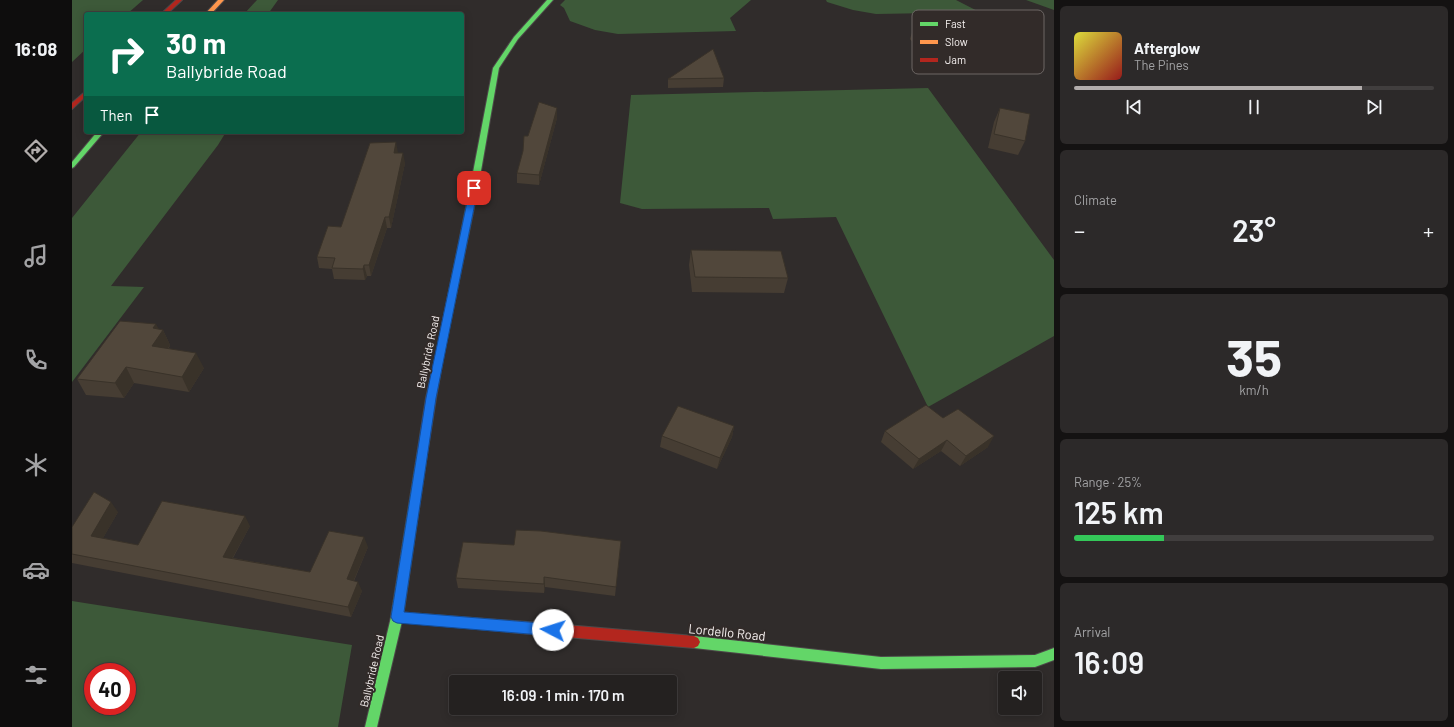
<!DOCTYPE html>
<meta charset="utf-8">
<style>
:root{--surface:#242120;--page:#2c2929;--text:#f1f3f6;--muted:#a3a3a5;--line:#413e3e;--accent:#b2adac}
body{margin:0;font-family:Barlow,sans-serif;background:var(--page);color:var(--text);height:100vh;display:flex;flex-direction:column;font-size:15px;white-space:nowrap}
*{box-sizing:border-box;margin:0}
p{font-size:13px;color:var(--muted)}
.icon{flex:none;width:22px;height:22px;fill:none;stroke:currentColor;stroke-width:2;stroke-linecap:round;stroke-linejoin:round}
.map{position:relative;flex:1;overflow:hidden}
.side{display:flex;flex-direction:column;gap:6px;padding:6px;background:#141212;width:400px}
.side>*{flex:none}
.top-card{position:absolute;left:12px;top:12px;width:380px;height:122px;border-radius:4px;box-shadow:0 2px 10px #0003,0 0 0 1px var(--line);background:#0b6e4f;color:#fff;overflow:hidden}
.buttons{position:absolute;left:926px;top:671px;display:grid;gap:8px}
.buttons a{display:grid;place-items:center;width:44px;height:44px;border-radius:4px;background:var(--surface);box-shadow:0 2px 10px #0003,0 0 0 1px var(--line);font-size:20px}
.speed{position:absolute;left:12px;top:663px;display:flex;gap:8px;font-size:20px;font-weight:700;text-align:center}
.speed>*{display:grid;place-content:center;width:52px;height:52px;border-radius:50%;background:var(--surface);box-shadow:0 2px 10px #0003,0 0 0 1px var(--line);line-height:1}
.speed .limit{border:6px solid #d22;background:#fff;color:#111}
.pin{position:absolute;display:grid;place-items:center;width:34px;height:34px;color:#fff;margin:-17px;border-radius:8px;box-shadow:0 2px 6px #0006}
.me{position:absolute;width:44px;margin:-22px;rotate:275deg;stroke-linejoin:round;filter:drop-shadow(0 0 3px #0008)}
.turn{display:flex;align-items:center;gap:14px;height:84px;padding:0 16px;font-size:18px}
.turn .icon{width:52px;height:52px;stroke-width:2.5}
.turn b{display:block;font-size:28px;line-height:34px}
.then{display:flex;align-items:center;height:38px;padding:0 16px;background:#0003;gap:8px;font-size:15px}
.big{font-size:30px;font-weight:600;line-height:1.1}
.side .tile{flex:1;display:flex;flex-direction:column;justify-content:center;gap:6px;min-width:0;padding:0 14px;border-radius:6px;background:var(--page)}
.side .dial{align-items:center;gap:0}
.dial b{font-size:52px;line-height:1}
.song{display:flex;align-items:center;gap:12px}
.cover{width:48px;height:48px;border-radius:6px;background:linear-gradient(135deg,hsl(60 70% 55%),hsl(0 70% 35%))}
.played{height:4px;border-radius:2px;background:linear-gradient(90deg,var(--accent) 80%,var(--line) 80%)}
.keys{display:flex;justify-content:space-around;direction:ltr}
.heat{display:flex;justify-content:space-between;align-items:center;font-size:22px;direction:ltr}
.charge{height:6px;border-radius:3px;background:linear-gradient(90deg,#34c759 25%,var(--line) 0)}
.trip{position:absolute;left:377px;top:675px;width:228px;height:40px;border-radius:4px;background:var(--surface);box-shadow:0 2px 10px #0003,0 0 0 1px var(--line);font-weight:600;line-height:40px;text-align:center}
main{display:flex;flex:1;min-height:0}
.tabs{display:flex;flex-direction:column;width:72px;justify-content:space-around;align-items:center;background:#0e0d0d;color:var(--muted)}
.tabs .icon{width:28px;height:28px}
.tabs .on{color:var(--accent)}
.tabs b{font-size:18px;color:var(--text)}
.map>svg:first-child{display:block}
.green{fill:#3d5939;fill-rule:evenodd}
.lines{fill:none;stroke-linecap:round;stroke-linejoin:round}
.fast-casing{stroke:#4d4949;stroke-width:2}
.slow-casing{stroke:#4d4949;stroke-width:2}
.jam-casing{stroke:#4d4949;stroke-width:2}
.fast{fill:#63d668;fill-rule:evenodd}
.slow{fill:#ff974d;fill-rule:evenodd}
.jam{fill:#b3261e;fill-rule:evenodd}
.wall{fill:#463d33}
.shaded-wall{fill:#393229}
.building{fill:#51473b;stroke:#393229}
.route{fill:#1a73e8;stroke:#114b97}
.labels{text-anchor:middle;stroke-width:4;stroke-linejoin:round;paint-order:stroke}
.street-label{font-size:11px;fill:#f8f3f2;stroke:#322b29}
.near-street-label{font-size:13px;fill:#f8f3f2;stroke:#322b29}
.key{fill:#322b29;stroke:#6d6765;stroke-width:1}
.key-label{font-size:11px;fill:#f8f3f2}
</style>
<main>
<nav class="tabs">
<b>16:08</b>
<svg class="icon on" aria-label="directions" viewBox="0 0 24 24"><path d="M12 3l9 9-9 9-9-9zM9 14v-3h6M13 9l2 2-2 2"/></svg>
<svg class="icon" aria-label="music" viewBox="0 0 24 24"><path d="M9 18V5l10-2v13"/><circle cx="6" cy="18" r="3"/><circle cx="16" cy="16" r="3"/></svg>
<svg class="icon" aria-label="phone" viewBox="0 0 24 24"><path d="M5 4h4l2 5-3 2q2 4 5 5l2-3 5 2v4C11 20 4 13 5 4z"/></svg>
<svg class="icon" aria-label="climate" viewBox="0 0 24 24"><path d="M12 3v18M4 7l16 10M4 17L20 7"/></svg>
<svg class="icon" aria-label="car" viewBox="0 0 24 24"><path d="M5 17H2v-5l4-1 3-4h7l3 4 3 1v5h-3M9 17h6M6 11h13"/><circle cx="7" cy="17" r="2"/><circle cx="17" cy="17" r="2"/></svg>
<svg class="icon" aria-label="filters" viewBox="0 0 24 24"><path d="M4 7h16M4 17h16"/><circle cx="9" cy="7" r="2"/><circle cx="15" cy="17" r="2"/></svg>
</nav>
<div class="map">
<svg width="982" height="727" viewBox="0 0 982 727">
<rect width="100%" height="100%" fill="#302c2b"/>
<!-- green -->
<path class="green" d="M0,0h71l-16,14h-41v35l-14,13z
M185,0h21l-10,14h-24z
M493,0h186l-21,18 6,13 -118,3 -23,-4 -25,-9 -6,-13 -4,-3z
M754,0h130l74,38 -67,6 -30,-31 -57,1 -23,-4 -26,-8z
M954,0h28v10z
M856,88l126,172v76l-126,71 -92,-190 -63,2 -4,-11 -127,1 -22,-6 11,-108z
M69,132h85l-8,13 -107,141 33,1 -72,95v-164z
M0,601l280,44 -14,82h-266zM21,672h34v34h-34z"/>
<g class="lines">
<!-- fast casing -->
<g class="fast-casing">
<path id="fast" d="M475,0h6l-35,39 -19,29 -21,120 -34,166 -1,2h-6l-1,-2 34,-166 23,-120 21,-31z
M25,132h7l-30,35 -2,1v-6z
M350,451l4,1 1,3 -24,162 -26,110h-12l26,-110 26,-162 1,-3z
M622,636l187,21 154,-2 19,-7v12l-19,7 -154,2 -187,-21 -4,-2 -2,-4 2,-4z"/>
</g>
<!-- slow casing -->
<g class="slow-casing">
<path id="slow" d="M146,0h6l-13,14h-6z
M325,612l157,12 4,2 2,4 -2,4 -4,2 -157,-14 -4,-1 -2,-4 2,-4z"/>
</g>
<!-- jam casing -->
<g class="jam-casing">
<path id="jam" d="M104,0h6l-15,14h-6z
M14,91v5l-14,13v-6z
M368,351l4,3 -8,44 -9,57 -1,3 -4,1 -4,-1 -1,-3 9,-57 10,-44z
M482,624l140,12 4,2 2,4 -2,4 -4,2 -140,-12 -4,-2 -2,-4 2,-4z"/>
</g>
<!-- fast -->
<use href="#fast" class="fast"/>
<!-- slow -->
<use href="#slow" class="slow"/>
<!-- jam -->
<use href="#jam" class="jam"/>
</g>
<!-- wall -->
<path class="wall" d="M841,29l45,23 -4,9 -27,1 -17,-23z
M652,78l-1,9 -55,1v-9z
M485,108v10l-18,67 -22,-2v-10l11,-37z
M928,108l25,33 -7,14 -30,-7 6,-26z
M195,132h22l-2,3z
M241,132h32l-2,3z
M326,153l7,10 -11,51 -3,14h-4l-16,48h-4l-2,4 -31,-1 -2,-10 -13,-1 -2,-11z
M619,250l97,28 -4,15 -92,-1 -3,-27z
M87,329l4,1 7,15 -1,3 35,20 -15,24 -55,-9 -10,15 -38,-3 -9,-16z
M871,418l45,29 -28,19 -19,-15 -28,18 -32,-27 4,-11z
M662,426l-2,11 -15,32 -57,-22 2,-11z
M46,512l-15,26 35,7 112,-19 -17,32 77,14 58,-25 -14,34 8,10 -11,26 -279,-54v-36z
M549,541l-6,55 -70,-9 -1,6 -86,-5 -2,-10 58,-33z"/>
<!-- shaded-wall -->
<path class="shaded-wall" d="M485,108v10l-18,67v-10z
M324,142l2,11h-4z
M331,153l2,10 -11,51 -3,14 -2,-11z
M313,217l2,11 -16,48 -2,-11z
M292,265l3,11 -2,4 -2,-11z
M84,324l5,9 2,-3 7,15 -10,16 -8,-15 1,-18z
M124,353l8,15 -15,24 -7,-15z
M54,367l8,16 -10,15 -9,-15z
M662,426l-2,11 -15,32 3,-11z
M922,436l-6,11 -28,19 6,-10z
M875,440l-6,11 -28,18 6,-10z
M39,502l7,10 -19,33 -8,-9z
M173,516l5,10 -22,40 -5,-9z
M292,537l4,10 -18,42 -3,-10z
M472,577l1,10 -1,6z
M286,582l4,9 -11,26 -3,-10z"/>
<!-- building -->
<path class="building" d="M641,49l11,29 -56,1z
M467,102l18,6 -18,67 -22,-2 6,-22 1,-15h4z
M928,108l30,6 -5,27 -31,-7z
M324,142l-2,11h9l-11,51 -3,13h-4l-16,48h-5l-1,4 -31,-1 3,-10 -18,-1 11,-31 13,1 29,-84z
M619,250l90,1 7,27 -93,-1z
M48,321l36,3 -3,4 10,2 -11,16 44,7 -14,24 -56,-10 -11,16 -38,-4z
M854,405l17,13 15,-9 36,27 -28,20 -19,-16 -28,19 -34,-28z
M606,406l56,20 -14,32 -58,-22z
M22,492l17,10 -20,34 47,9 24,-44 83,15 -22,41 87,15 19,-41 35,6 -17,42 11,3 -10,25 -276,-53v-27z
M444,530l25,1 80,10 -5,46 -72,-10v7l-88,-6 7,-36 51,3z"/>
<!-- route -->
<path class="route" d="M402,186l4,2 -42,210 -32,214 149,12 4,2 2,4 -2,4 -4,2 -156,-13 -4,-2 -2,-4 35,-219 44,-210z"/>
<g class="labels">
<!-- street labels -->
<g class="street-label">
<text transform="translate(356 352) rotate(-78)" y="4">Ballybride Road</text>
<text transform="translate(300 671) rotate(-77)" y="4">Ballybride Road</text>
</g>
<!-- near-street labels -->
<g class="near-street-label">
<text transform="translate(655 632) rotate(6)" y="5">Lordello Road</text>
</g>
</g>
<!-- legend -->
<rect x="840" y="10" width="132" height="64" rx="6" class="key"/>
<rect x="848" y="22" width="18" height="4" fill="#63d668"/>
<rect x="848" y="40" width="18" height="4" fill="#ff974d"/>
<rect x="848" y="58" width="18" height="4" fill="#b3261e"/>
<g class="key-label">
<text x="873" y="28">Fast</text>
<text x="873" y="46">Slow</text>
<text x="873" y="64">Jam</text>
</g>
</svg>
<div class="buttons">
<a><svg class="icon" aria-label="sound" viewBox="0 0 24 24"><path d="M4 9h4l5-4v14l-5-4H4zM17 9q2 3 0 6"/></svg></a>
</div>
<div class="speed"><div class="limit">40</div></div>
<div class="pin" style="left:402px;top:188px;background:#d93025"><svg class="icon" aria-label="arrive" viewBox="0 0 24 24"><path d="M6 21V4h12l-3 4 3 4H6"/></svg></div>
<svg class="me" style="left:481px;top:630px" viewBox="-20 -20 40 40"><circle r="19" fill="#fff"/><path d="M0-13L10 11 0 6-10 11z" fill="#1a73e8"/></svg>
<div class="trip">16:09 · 1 min · 170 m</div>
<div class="top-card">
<div class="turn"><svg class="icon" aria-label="right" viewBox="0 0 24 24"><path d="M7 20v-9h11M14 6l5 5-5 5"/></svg><div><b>30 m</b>Ballybride Road</div></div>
<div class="then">Then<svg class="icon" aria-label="arrive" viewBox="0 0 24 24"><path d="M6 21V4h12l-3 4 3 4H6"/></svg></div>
</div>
</div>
<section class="side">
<div class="tile">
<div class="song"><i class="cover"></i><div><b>Afterglow</b><p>The Pines</p></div></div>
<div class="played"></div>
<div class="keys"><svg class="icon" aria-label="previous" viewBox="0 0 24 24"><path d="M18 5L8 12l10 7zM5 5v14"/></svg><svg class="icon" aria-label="pause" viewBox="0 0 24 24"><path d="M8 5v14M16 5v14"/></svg><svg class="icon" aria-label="next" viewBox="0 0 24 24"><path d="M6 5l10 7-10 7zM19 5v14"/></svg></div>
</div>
<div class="tile"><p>Climate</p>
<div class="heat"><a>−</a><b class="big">23°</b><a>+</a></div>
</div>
<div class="tile dial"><b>35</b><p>km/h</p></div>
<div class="tile"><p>Range · 25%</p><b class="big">125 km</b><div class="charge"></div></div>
<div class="tile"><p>Arrival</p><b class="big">16:09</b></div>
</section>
</main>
